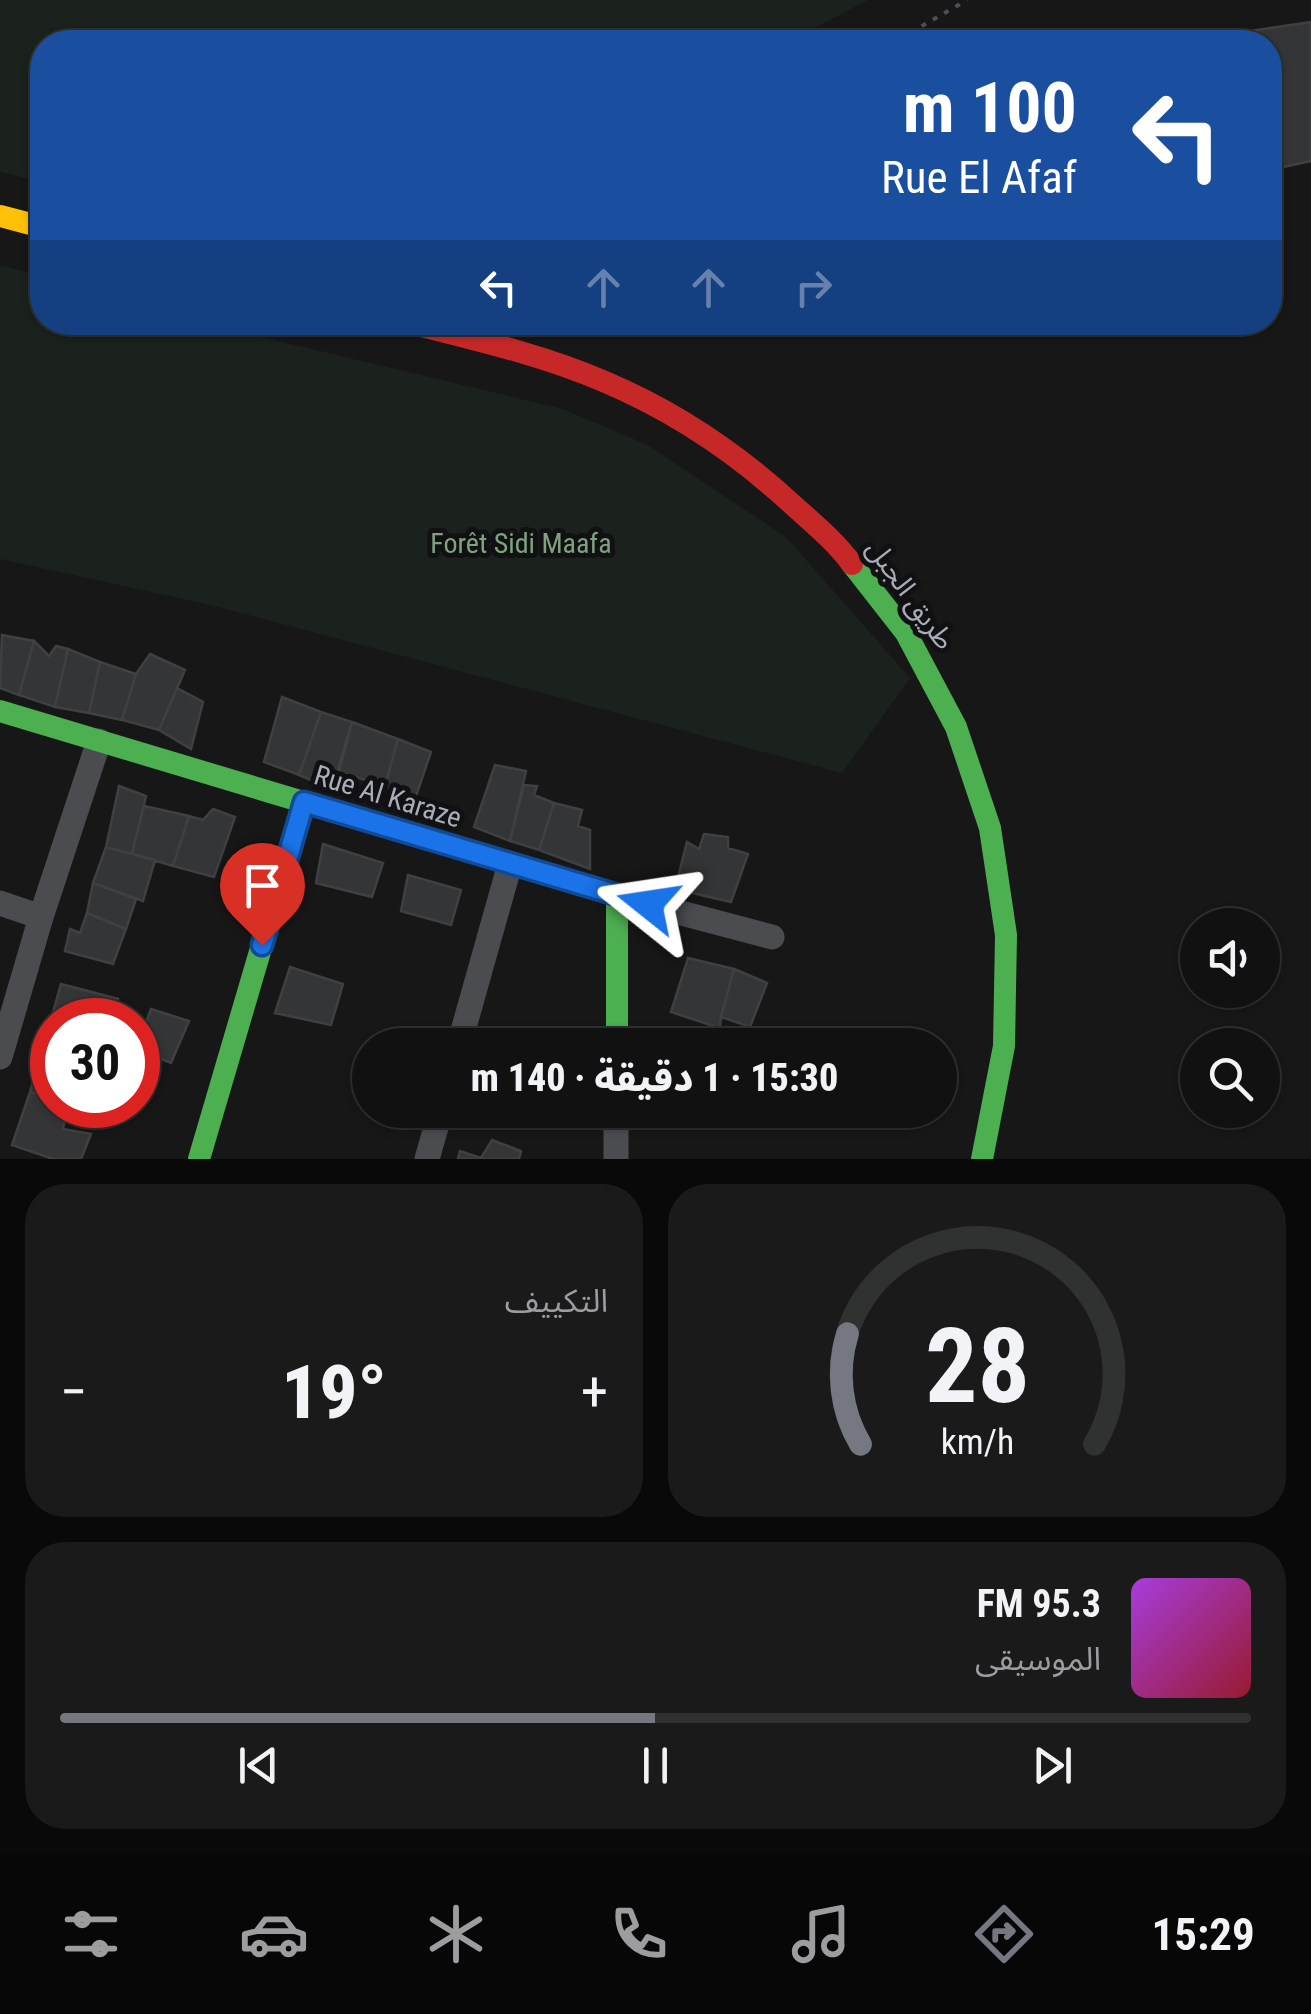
<!DOCTYPE html>
<html lang="ar">
<meta charset="utf-8">
<style>
:root{--surface:#111;--page:#1a1a1a;--text:#f1f3f6;--muted:#9c9d9f;--line:#303131;--accent:#757880}
body{margin:0;font-family:"Roboto Condensed","Noto Sans Arabic",sans-serif;background:var(--page);color:var(--text);direction:rtl;height:100vh;display:flex;flex-direction:column;font-size:38px;white-space:nowrap}
*{box-sizing:border-box;margin:0}
p{font-size:32px;color:var(--muted)}
.icon{flex:none;width:55px;height:55px;fill:none;stroke:currentColor;stroke-width:2;stroke-linecap:round;stroke-linejoin:round}
.map{position:relative;height:1159px;overflow:hidden;direction:ltr}
.details{display:flex;flex-direction:column;gap:25px;padding:25px;background:#090909;flex:1}
.details>*{flex:none}
.guide{position:absolute;left:30px;top:30px;width:1252px;height:305px;border-radius:40px;box-shadow:0 2px 8px #0004,0 0 0 2px var(--line);direction:rtl;background:#1a4fa0;color:#fff;overflow:hidden}
.buttons{position:absolute;left:1180px;top:908px;display:grid;gap:20px}
.buttons a{display:grid;place-items:center;width:100px;height:100px;border-radius:50%;background:var(--surface);box-shadow:0 2px 8px #0004,0 0 0 2px var(--line);font-size:50px}
.speed{position:absolute;left:30px;top:998px;display:flex;gap:20px;font-size:50px;font-weight:700;text-align:center}
.speed>*{display:grid;place-content:center;width:130px;height:130px;border-radius:50%;background:var(--surface);box-shadow:0 2px 8px #0004,0 0 0 2px var(--line);line-height:1}
.speed .limit{border:15px solid #d22;background:#fff;color:#111}
.pin{position:absolute;display:grid;place-items:center;width:85px;height:85px;color:#fff;margin:-102px -42px;border-radius:50% 50% 50% 0;rotate:-45deg;box-shadow:0 0 10px #0007}
.pin .icon{rotate:45deg}
.me{position:absolute;width:110px;margin:-55px;rotate:285deg;stroke-linejoin:round;filter:drop-shadow(0 0 8px #0008)}
.turn{display:flex;align-items:center;gap:35px;height:210px;padding:0 40px;font-size:45px}
.turn .icon{width:130px;height:130px;stroke-width:2.5}
.turn b{display:block;font-size:70px;line-height:85px}
.lanes{display:flex;align-items:center;height:95px;padding:0 40px;background:#0003;justify-content:center;gap:50px;direction:ltr}
.lanes .off{opacity:.35}
.big{font-size:75px;font-weight:800;line-height:1.1}
.details .widget{flex:1;display:flex;flex-direction:column;justify-content:center;gap:15px;min-width:0;padding:0 35px;border-radius:40px;background:var(--page)}
.details .dial{align-items:center;gap:0}
.dial svg{height:260px;overflow:visible;fill:none;stroke:var(--line);stroke-width:7;stroke-linecap:round;text-anchor:middle}
.dial text{fill:var(--text);stroke:none}
.song{display:flex;align-items:center;gap:30px}
.cover{width:120px;height:120px;border-radius:15px;background:linear-gradient(135deg,hsl(280 70% 55%),hsl(350 70% 35%))}
.played{height:10px;border-radius:5px;background:linear-gradient(90deg,var(--accent) 50%,var(--line) 50%)}
.keys{display:flex;justify-content:space-around;direction:ltr}
.heat{display:flex;justify-content:space-between;align-items:center;font-size:55px;direction:ltr}
.details .tiles{flex:1;display:grid;gap:25px;grid-template-columns:1fr 1fr}
.widget:last-child{grid-column:span 2}
.trip{position:absolute;left:352px;top:1028px;width:605px;height:100px;border-radius:50px;background:var(--surface);box-shadow:0 2px 8px #0004,0 0 0 2px var(--line);font-weight:800;line-height:100px;text-align:center;direction:rtl}
.menu{display:flex;height:160px;justify-content:space-around;align-items:center;background:#070707;color:var(--muted)}
.menu .icon{width:70px;height:70px}
.menu .active{color:var(--accent)}
.menu b{font-size:45px;color:var(--text)}
.map>svg:first-child{display:block}
.green{fill:#1b211c}
.building{fill:#343537;stroke:#3f4043;stroke-width:2.5}
.lines{fill:none;stroke-linecap:round;stroke-linejoin:round}
.path{stroke:#4d4e52;stroke-width:4;stroke-dasharray:5 8;stroke-linecap:butt}
.street{stroke:#4b4c50;stroke-width:25}
.fast{stroke:#4caf50;stroke-width:22}
.slow{stroke:#ffc107;stroke-width:22}
.jam{stroke:#c62828;stroke-width:22}
.route-casing{stroke:#114b97;stroke-width:25}
.route{stroke:#1a73e8;stroke-width:18}
.labels{text-anchor:middle;stroke-width:10;stroke-linejoin:round;paint-order:stroke}
.park-label{font-size:28px;fill:#7fa381;stroke:#111113}
.street-label{font-size:28px;fill:#a8adb8;stroke:#111113}
</style>
<div class="map">
<svg width="1311" height="1159" viewBox="0 0 1311 1159">
<rect width="100%" height="100%" fill="#171717"/>
<!-- green -->
<path class="green" d="M0,0h868l-80,42h-746v140l-42,-10z
M0,265l42,12v45l179,1 -1,4 343,82 85,36 138,92 124,141 -68,95 -627,-167 -215,-47z"/>
<!-- building -->
<path class="building" d="M1311,22v139l-41,9v-128h-45l-2,-7z
M2,635l32,6 -15,54 -19,-7z
M34,641l15,15 7,-10 12,3 -13,58 -36,-12z
M68,649l32,13 -11,51 -34,-6z
M150,654l35,16 -26,60 -37,-10 14,-46z
M100,662l36,12 -14,46 -33,-7z
M177,688l26,14 -12,47 -32,-19z
M282,697l39,15 -22,63 -35,-13z
M321,712l31,10 -20,67 -33,-14z
M352,722l46,17 -13,47 -46,-14z
M398,739l33,13 -16,47 -30,-13z
M495,765l31,6 -16,70 -36,-14z
M524,785l13,1 -3,9 20,8 -15,47 -29,-9z
M119,786l27,10 -14,58 -26,-7z
M554,803l28,7 -4,16 12,4v39l-51,-19z
M144,806l45,10 -16,50 -41,-12z
M213,809l22,8 -21,60 -41,-11 16,-50 14,4z
M704,834l24,3v11l20,6 -17,48 -56,-13 12,-47 12,7z
M323,844l60,19 -11,34 -56,-14z
M106,847l49,13 -12,41 -50,-18z
M408,875l53,15 -10,35 -50,-14z
M93,883l43,16 -10,30 -39,-16z
M87,913l39,16 -13,35 -48,-13 5,-22 10,4z
M688,958l46,11 -13,48 -1,11 -49,-16z
M290,967l53,17 -12,41 -56,-12z
M734,969l33,14 -17,44 -29,-10z
M61,984l57,15 -6,21h-50l-10,-4z
M151,1009l38,12 -18,42 -33,-13v-7z
M43,1047l9,3v48l-22,-6z
M30,1092l22,6v7h16l-5,24 28,5 -10,25h-28l-41,-14z
M492,1140l29,11 -2,8h-61l2,-8 21,7z"/>
<g class="lines">
<!-- path -->
<path class="path" d="M901,42l21,-16 45,-26"/>
<!-- street -->
<path class="street" d="M617,896l155,41
M0,903l41,14
M459,1045l51,-181
M0,1057l41,-140 58,-176
M427,1159l14,-49
M616,1159v-49"/>
<!-- fast -->
<path class="fast" d="M852,564l54,69 50,94 34,101 16,107 -2,111 -22,113
M0,711l617,185v149
M199,1159l105,-357"/>
<!-- slow -->
<path class="slow" d="M0,216l42,11"/>
<!-- jam -->
<path class="jam" d="M406,322c66,17 134,32 197,59 69,29 135,73 190,124 21,19 42,36 59,59"/>
</g>
<g class="lines">
<!-- route casing -->
<g class="route-casing">
<path id="route" d="M262,945l42,-143 344,102"/>
</g>
<!-- route -->
<use href="#route" class="route"/>
</g>
<g class="labels">
<!-- park labels -->
<g class="park-label">
<text x="521" y="553">Forêt Sidi Maafa</text>
</g>
<!-- street labels -->
<g class="street-label">
<text transform="translate(911 594) rotate(54)" y="10">طريق الجبل</text>
<text transform="translate(388 796) rotate(17)" y="10">Rue Al Karaze</text>
</g>
</g>
</svg>
<div class="buttons">
<a><svg class="icon" aria-label="sound" viewBox="0 0 24 24"><path d="M4 9h4l5-4v14l-5-4H4zM17 9q2 3 0 6"/></svg></a>
<a><svg class="icon" aria-label="search" viewBox="0 0 24 24"><circle cx="10" cy="10" r="6"/><path d="M15 15l6 6"/></svg></a>
</div>
<div class="speed"><div class="limit">30</div></div>
<div class="pin" style="left:262px;top:945px;background:#d93025"><svg class="icon" aria-label="arrive" viewBox="0 0 24 24"><path d="M6 21V4h12l-3 4 3 4H6"/></svg></div>
<svg class="me" style="left:648px;top:904px" viewBox="-20 -20 40 40"><path d="M0-17L14 15 0 8-14 15z" fill="#1a73e8" stroke="#fff" stroke-width="4"/></svg>
<div class="trip">15:30 · 1 دقيقة · 140 m</div>
<div class="guide">
<div class="turn"><svg class="icon" aria-label="left" viewBox="0 0 24 24"><path d="M17 20v-9H6M10 6l-5 5 5 5"/></svg><div><b>100 m</b>Rue El Afaf</div></div>
<div class="lanes"><svg class="icon" aria-label="left" viewBox="0 0 24 24"><path d="M17 20v-9H6M10 6l-5 5 5 5"/></svg><svg class="icon off" aria-label="ahead" viewBox="0 0 24 24"><path d="M12 20V5M6 11l6-6 6 6"/></svg><svg class="icon off" aria-label="ahead" viewBox="0 0 24 24"><path d="M12 20V5M6 11l6-6 6 6"/></svg><svg class="icon off" aria-label="right" viewBox="0 0 24 24"><path d="M7 20v-9h11M14 6l5 5-5 5"/></svg></div>
</div>
</div>
<section class="details">
<div class="tiles">
<div class="widget dial"><svg viewBox="0 0 100 80">
<path d="M14 69A42 42 0 1 1 86 69"/>
<path d="M14 69A42 42 0 0 1 10 35" stroke="#757880"/>
<text x="50" y="56" font-size="32" font-weight="700">28</text>
<text x="50" y="72" font-size="11">km/h</text>
</svg></div>
<div class="widget"><p>التكييف</p>
<div class="heat"><a>−</a><b class="big">19°</b><a>+</a></div>
</div>
<div class="widget">
<div class="song"><i class="cover"></i><div><b>95.3 FM</b><p>الموسيقى</p></div></div>
<div class="played"></div>
<div class="keys"><svg class="icon" aria-label="previous" viewBox="0 0 24 24"><path d="M18 5L8 12l10 7zM5 5v14"/></svg><svg class="icon" aria-label="pause" viewBox="0 0 24 24"><path d="M8 5v14M16 5v14"/></svg><svg class="icon" aria-label="next" viewBox="0 0 24 24"><path d="M6 5l10 7-10 7zM19 5v14"/></svg></div>
</div>
</div>
</section>
<nav class="menu">
<b>15:29</b>
<svg class="icon active" aria-label="directions" viewBox="0 0 24 24"><path d="M12 3l9 9-9 9-9-9zM9 14v-3h6M13 9l2 2-2 2"/></svg>
<svg class="icon" aria-label="music" viewBox="0 0 24 24"><path d="M9 18V5l10-2v13"/><circle cx="6" cy="18" r="3"/><circle cx="16" cy="16" r="3"/></svg>
<svg class="icon" aria-label="phone" viewBox="0 0 24 24"><path d="M5 4h4l2 5-3 2q2 4 5 5l2-3 5 2v4C11 20 4 13 5 4z"/></svg>
<svg class="icon" aria-label="climate" viewBox="0 0 24 24"><path d="M12 3v18M4 7l16 10M4 17L20 7"/></svg>
<svg class="icon" aria-label="car" viewBox="0 0 24 24"><path d="M5 17H2v-5l4-1 3-4h7l3 4 3 1v5h-3M9 17h6M6 11h13"/><circle cx="7" cy="17" r="2"/><circle cx="17" cy="17" r="2"/></svg>
<svg class="icon" aria-label="filters" viewBox="0 0 24 24"><path d="M4 7h16M4 17h16"/><circle cx="9" cy="7" r="2"/><circle cx="15" cy="17" r="2"/></svg>
</nav>
